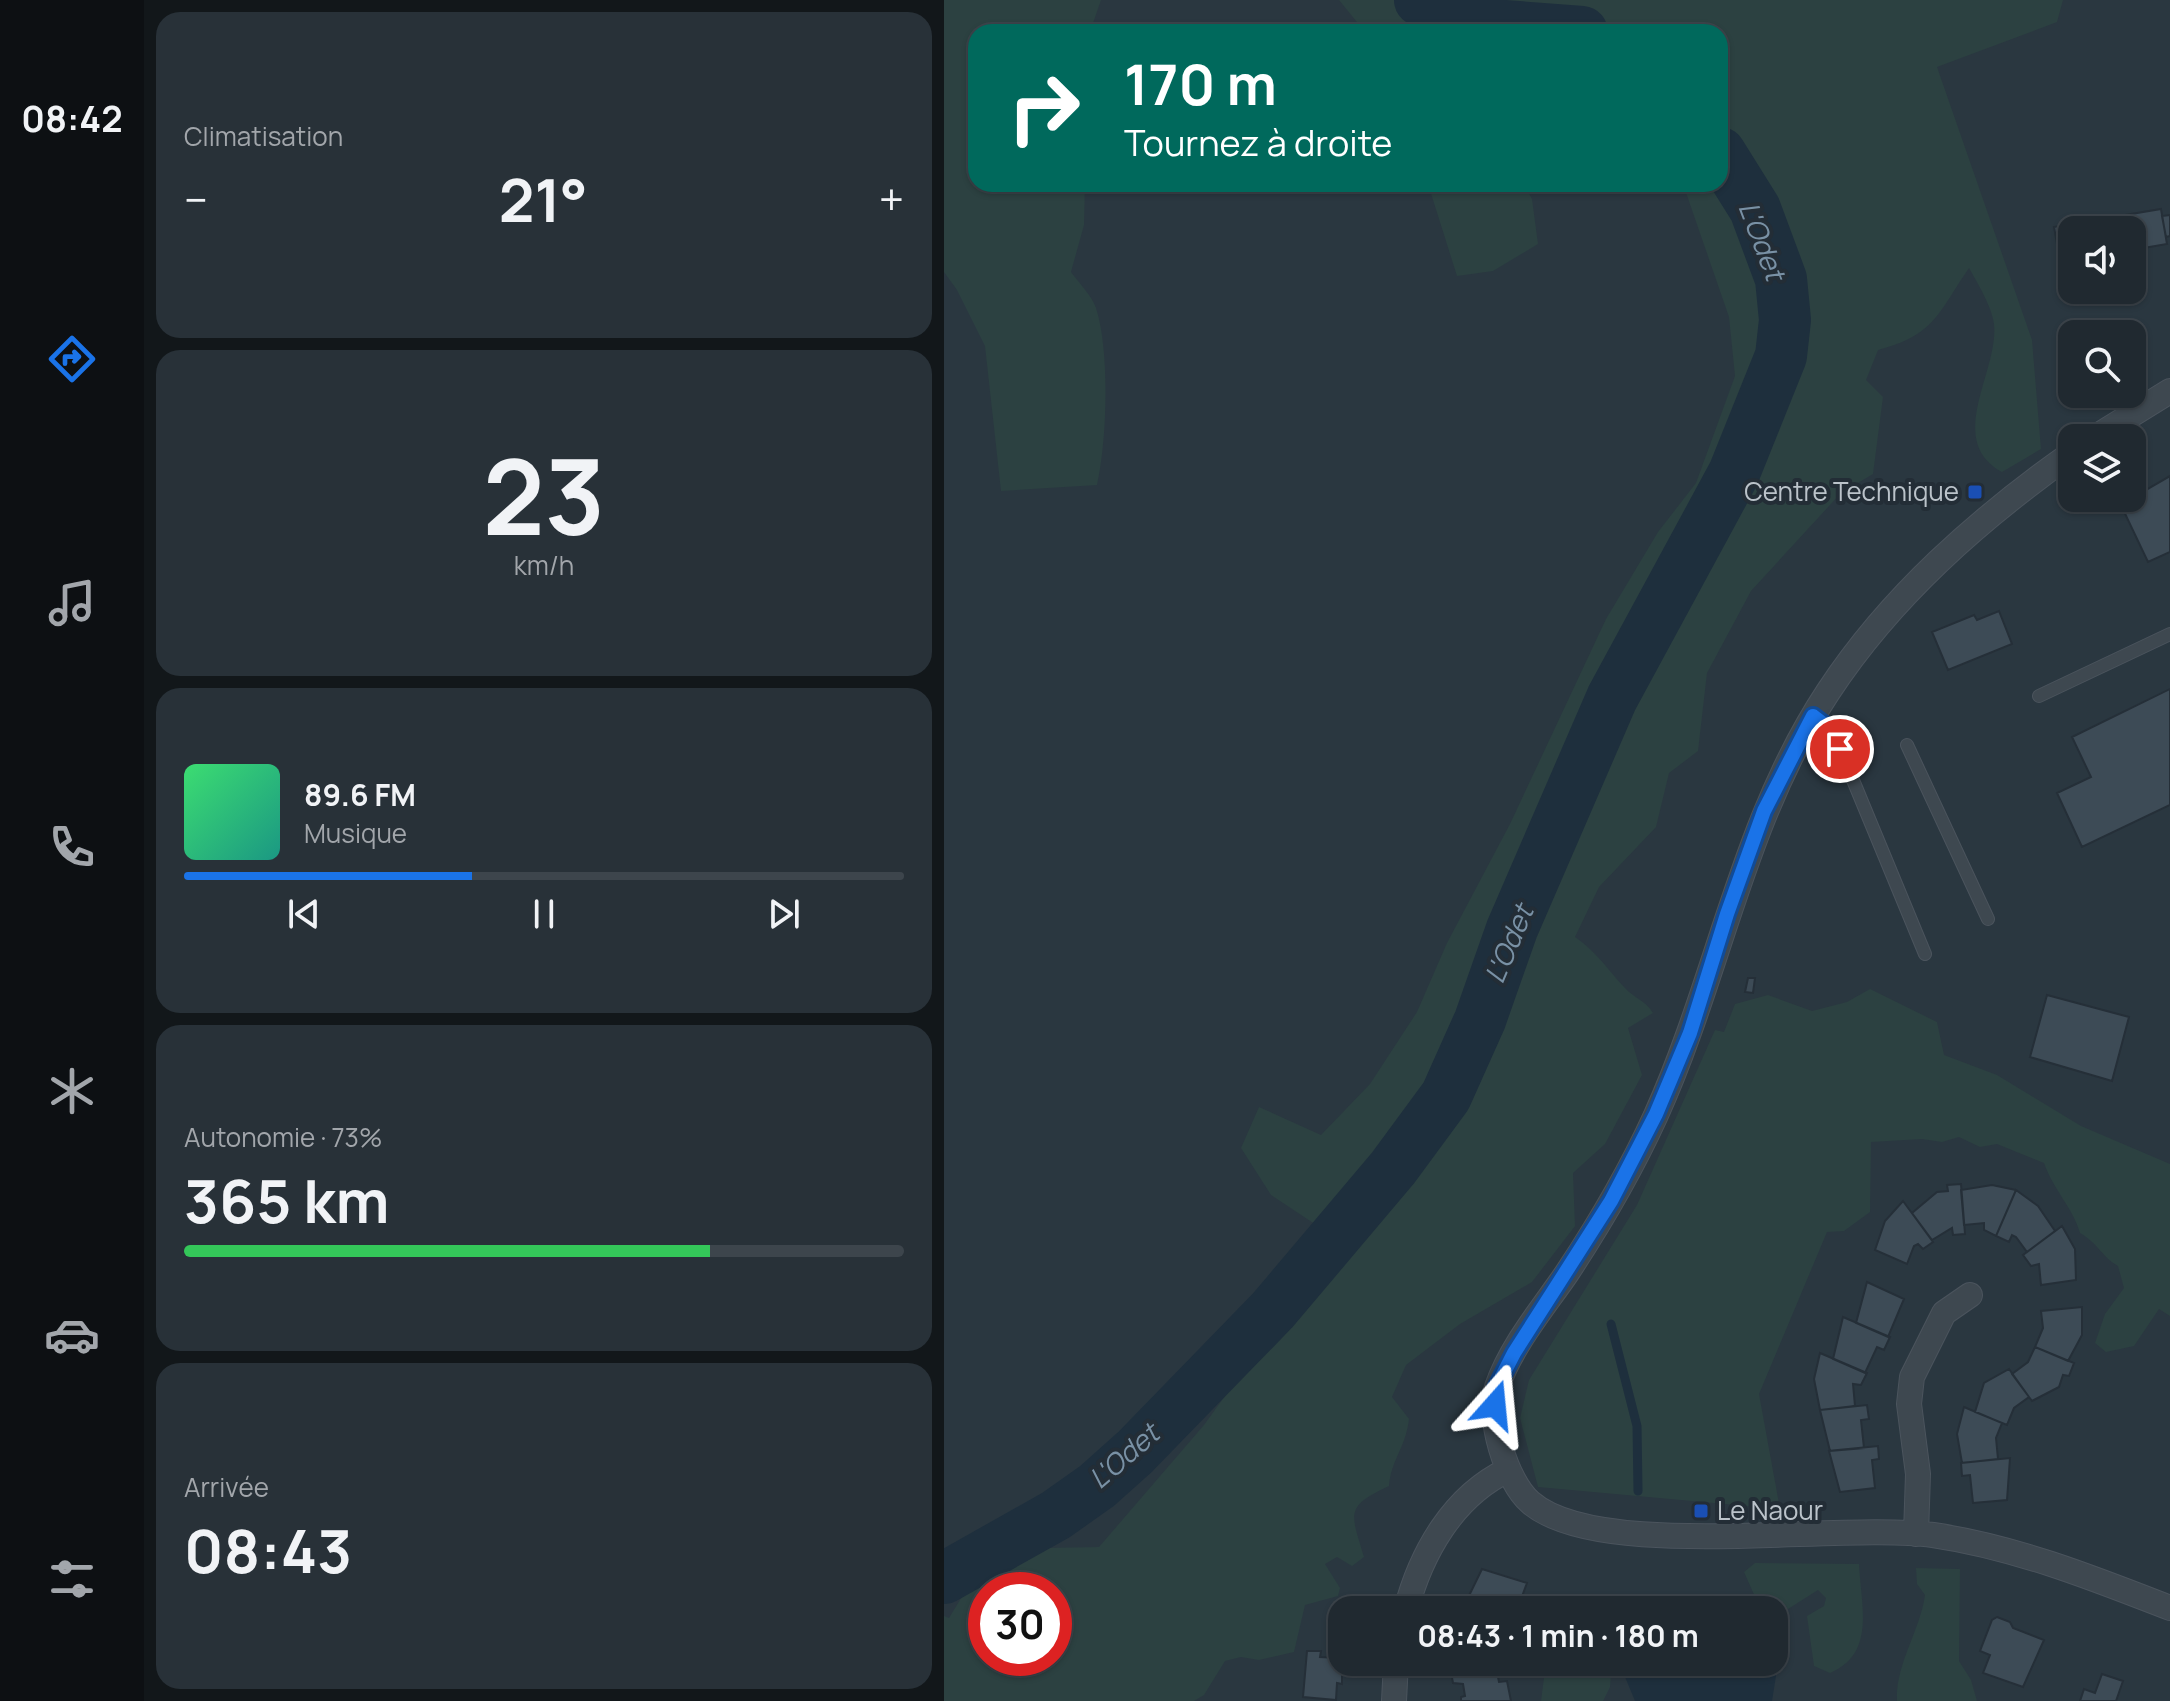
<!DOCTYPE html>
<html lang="fr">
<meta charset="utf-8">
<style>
:root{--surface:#202930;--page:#283138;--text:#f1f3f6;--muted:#a2a6ab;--line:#3d454c;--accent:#1a73e8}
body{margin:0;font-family:Manrope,sans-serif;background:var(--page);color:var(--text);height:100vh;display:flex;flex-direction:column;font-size:30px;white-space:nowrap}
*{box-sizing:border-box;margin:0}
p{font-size:26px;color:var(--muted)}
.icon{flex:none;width:44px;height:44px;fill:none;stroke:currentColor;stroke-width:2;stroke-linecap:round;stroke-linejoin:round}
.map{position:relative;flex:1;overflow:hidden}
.side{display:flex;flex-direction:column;gap:12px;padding:12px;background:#12171a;width:800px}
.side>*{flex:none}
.top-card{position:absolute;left:24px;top:24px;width:760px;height:168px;border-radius:24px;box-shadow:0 2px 6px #0004,0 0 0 2px var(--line);background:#00695c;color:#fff;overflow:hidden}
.tools{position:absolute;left:1114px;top:216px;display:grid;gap:16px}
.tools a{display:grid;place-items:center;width:88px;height:88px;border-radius:16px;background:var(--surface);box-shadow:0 2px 6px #0004,0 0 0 2px var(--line);font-size:40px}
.speed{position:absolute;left:24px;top:1572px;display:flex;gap:16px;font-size:40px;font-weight:700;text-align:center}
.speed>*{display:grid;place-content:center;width:104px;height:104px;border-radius:50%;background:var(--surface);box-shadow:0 2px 6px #0004,0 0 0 2px var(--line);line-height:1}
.speed .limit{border:12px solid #d22;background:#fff;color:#111}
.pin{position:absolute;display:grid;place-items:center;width:68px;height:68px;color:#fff;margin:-34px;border:4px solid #fff;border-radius:50%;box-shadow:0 2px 8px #0007}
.me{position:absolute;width:88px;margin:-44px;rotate:18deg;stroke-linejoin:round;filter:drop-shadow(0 0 6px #0008)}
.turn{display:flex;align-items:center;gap:28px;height:168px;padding:0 24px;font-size:36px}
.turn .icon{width:104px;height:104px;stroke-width:2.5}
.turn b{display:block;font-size:56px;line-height:68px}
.big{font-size:60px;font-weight:700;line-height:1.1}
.side .widget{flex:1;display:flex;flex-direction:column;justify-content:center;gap:12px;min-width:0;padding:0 28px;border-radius:24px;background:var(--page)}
.side .dial{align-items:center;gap:0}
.dial b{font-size:104px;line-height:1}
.song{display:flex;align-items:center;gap:24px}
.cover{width:96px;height:96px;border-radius:12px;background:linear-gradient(135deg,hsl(140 70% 55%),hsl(170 70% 35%))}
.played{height:8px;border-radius:4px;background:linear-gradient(90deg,var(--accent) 40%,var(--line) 40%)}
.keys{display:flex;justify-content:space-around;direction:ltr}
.heat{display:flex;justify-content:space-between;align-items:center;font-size:44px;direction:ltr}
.charge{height:12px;border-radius:6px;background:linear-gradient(90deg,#34c759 73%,var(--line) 0)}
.trip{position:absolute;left:384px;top:1596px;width:460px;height:80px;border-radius:24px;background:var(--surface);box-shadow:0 2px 6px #0004,0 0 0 2px var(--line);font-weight:700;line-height:80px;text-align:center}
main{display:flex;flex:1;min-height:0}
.tab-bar{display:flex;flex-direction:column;width:144px;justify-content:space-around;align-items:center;background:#0d1013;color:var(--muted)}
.tab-bar .icon{width:56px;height:56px}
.tab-bar .on{color:var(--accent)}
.tab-bar b{font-size:36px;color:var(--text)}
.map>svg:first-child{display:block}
.green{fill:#2c4141;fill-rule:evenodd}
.water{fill:#1e2f3d}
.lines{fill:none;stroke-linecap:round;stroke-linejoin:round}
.stream{stroke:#1e2f3d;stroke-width:9}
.river{stroke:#1e2f3d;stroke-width:52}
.building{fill:#3d4b56;stroke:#252f38;stroke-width:2}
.lane-casing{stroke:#4b545d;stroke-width:14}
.street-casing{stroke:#4b545d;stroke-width:26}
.lane{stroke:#3e4850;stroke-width:12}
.street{stroke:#3e4850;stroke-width:24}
.route-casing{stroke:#114b97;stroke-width:20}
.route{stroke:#1a73e8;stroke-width:14}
.transit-dot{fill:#1a4fb4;stroke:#232d36;stroke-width:3}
.labels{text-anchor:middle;stroke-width:8;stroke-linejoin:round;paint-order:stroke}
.poi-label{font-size:26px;fill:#bbc3ca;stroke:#232d36;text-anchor:end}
.water-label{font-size:28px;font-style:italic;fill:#7991a5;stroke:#232d36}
</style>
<main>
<nav class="tab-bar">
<b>08:42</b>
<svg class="icon on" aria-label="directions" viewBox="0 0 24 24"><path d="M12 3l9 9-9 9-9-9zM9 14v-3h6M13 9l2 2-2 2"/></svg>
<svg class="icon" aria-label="music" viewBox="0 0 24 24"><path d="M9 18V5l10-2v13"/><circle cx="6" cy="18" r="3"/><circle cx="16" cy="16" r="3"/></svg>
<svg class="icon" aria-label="phone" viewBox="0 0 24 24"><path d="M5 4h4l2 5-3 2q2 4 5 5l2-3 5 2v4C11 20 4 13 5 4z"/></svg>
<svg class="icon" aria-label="climate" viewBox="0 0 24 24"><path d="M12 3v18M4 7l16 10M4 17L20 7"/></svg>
<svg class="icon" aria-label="car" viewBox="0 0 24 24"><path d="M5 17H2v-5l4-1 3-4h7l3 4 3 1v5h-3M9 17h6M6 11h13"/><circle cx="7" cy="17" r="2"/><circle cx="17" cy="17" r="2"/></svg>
<svg class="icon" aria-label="filters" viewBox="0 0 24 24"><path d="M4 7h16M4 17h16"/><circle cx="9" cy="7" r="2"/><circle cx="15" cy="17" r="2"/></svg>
</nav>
<section class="side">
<div class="widget"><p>Climatisation</p>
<div class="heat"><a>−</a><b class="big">21°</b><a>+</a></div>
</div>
<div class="widget dial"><b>23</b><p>km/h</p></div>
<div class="widget">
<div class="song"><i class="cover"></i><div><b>89.6 FM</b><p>Musique</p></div></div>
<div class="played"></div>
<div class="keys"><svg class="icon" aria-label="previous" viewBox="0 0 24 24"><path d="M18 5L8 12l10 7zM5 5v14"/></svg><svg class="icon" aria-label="pause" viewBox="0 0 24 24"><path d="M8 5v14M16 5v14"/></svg><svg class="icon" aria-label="next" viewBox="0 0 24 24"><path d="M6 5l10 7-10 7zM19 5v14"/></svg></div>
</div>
<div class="widget"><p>Autonomie · 73%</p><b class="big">365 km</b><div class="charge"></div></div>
<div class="widget"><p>Arrivée</p><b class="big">08:43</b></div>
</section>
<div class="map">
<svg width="1226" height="1701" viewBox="0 0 1226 1701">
<rect width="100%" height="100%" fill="#2a3740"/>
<!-- green -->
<path class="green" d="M0,0h157l-11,32h-114v152h109l-1,41 -13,47c8,11 21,24 25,36 14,43 11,133 1,177l-96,6 -16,-145 -28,-56 -13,-18z
M395,0h724l-6,22 -120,45 95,273 9,109 -39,23c-58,-32 -3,-100 -8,-148 -2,-17 -17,-42 -25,-56 -31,45 -34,67 -91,82l-12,30 17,17 -10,77 -32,19 -90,98 -44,82 -9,78 -29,22 -13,54 -57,60 -24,50c23,16 31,31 50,51 9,10 20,12 28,25l-25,15 14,47 -37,69 -32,29 2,53 -43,56 -72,42 -54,41 -14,32 17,22c-3,28 -18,41 -20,67 -45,21 -38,27 -25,71l-12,9 -15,-9 -12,7 15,24 -2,8 -33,9 -11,47 -35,8 -18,-3 -16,4 -21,34 -10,6h-250v-85l5,2 17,-28 79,-42 54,-1 105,-122 60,-83 90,-92 -83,-55 -30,-47 18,-41 62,28 49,-51 47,-72 30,-69 63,-119 96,-205 52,-87 38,-49 39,-107 -6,-59 -46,-133h37v-152h-355zM110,1590v68h-68v-68z
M484,184h96l8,15 6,45 -45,27 -36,5z
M926,989l67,33 7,33 53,20 84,51 89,38v152l-11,-7 -25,37 -28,6 -11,-9 10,-29 19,-26 -6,-22c-17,-10 -19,-22 -38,-33 -6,-23 -27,-44 -36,-70l-47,-19 -17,3 -21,-10 -17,5 -20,-3 -51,3 -1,70 -26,19 -17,1 -68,162 21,115 -242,-22 -18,-69 9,-38 108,-175 78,-175 9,2 11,-28 33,-9 44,16 35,-9z
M811,1563l104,1c2,43 17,89 -29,109l-16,-7 -7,-50 17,-10 2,-8 -8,-8 -30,19 -28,-1 -16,-36z
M972,1568l44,1 -1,92 12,19 6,21h-80c-2,-36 23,-70 28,-106l-8,-11z
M660,1594l14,16h-60l13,-14z
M602,1662h66l-2,25 -7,14h-62z"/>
<!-- water -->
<path class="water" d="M830,1647l2,29 -4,25h-137l-12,-29 1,-10h150z"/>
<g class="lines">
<!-- stream -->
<path class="stream" d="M667,1324l26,102 1,65"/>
<!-- river -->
<path class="river" d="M476,0l22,14 37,10 103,8
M0,1578l112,-63 41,-29 38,-34 138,-142 120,-142 53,-72 34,-76 32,-91 100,-231 122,-225 47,-117 4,-36 -4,-41 -26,-70 -35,-56"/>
</g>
<!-- building -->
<path class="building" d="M1217,209l6,35 -35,6v-20h-60v30h-5l-3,-12 -6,1 -4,-22z
M1226,215v21l-4,1 -4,-21z
M1226,476v76l-22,10 -29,-61 13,-3z
M1055,611l13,33 -64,26 -16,-38 42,-17 3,5z
M1226,689v116l-88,42 -25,-54 34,-16 -19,-40z
M804,978h7l-2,15 -8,-1z
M1103,995l82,22 -17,64 -82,-24z
M1017,1184l4,50 -12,1 -1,-7 -20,12 -20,-27 25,-21 11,-1 -1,-6z
M1048,1185l24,5 -20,46 -12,-6v-7l-20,2 -3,-35z
M1072,1190l22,16 17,25 -28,21 -11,-15 -4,-2 -3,7 -13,-6z
M959,1201l30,41 -10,7 -5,-5 -4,2 -7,18 -32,-14 10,-29z
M1118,1226l13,23 1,31 -35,5 -2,-21 -8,2 -8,-11z
M923,1282l37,17 -16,38 -32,-14z
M1138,1307v28l-14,26 -33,-14 8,-19 -2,-17z
M899,1317l47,20 -6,13 -7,-3 -12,26 -32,-14z
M1091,1347l39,16 -5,13 -6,-1 -4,12 -27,14 -20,-27 16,-12z
M876,1353l47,20 -6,12 -8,-1 2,22 -35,4 -6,-31z
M1065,1369l20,28 -15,11 -7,17 -32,-13 9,-29z
M923,1405l2,14 -8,1 3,28 -34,3 -10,-41z
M1020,1407l38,16 -6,15 2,21 -36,4 -5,-29z
M934,1446l1,13 -7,1 3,28 -35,4 -11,-41z
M1066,1458l-3,42 -34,3 -3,-28 -8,1 -1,-13z
M538,1569l45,14 -10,27h-55z
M1053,1617l13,5 3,6 31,12 -21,47 -40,-14 7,-18 -10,-4 12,-31z
M363,1651h14l-1,6 22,1v26l-5,-1 -1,17 -33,-3z
M505,1662h46l4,20 8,-1 4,20h-50v-4l4,-1 -2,-12 -10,-1z
M1158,1674l21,7 -7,20h-36l4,-12 11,4z"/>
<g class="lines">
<!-- lane casing -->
<g class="lane-casing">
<path id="lane" d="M1095,696l131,-62
M869,716l23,23 89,215
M963,745l81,174"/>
</g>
<!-- street casing -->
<g class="street-casing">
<path id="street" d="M1150,438l76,-47
M1128,453c-93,66 -181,143 -244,239 -86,130 -109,284 -172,423 -25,55 -56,108 -89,158 -24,35 -56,73 -70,114 -10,30 9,94 33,115 68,60 308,20 403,33 82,12 160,43 237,73
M972,1534l2,-60 -9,-70 3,-27 32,-64 26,-18
M462,1610c15,-57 47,-114 102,-140
M450,1701l2,-39"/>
</g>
<!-- lane -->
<use href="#lane" class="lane"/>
<!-- street -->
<use href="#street" class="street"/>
</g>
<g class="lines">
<!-- route casing -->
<g class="route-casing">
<path id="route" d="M551,1405l1,-17 18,-35 97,-152 45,-87 34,-81 37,-119 37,-103 49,-95 17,13 10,20"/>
</g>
<!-- route -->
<use href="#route" class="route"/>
</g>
<!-- markers -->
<g class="transit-dot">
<rect x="1023" y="484" width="16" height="16" rx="4"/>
<rect x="749" y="1503" width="16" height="16" rx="4"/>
</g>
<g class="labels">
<!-- poi labels -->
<g class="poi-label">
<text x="1015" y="501">Centre Technique</text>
<text x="773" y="1520" text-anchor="start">Le Naour</text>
</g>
<!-- water labels -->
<g class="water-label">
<text transform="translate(818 241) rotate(69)" y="10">L'Odet</text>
<text transform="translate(565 944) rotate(-67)" y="10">L'Odet</text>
<text transform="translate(180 1456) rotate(-41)" y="10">L'Odet</text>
</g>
</g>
</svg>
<div class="tools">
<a><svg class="icon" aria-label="sound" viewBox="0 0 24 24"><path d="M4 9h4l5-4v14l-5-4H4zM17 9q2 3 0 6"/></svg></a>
<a><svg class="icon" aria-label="search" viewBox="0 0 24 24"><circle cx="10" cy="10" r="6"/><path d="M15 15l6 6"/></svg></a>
<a><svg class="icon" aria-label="layers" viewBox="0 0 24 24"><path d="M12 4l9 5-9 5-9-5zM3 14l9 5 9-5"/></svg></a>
</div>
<div class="speed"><div class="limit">30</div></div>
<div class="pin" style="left:896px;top:749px;background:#d93025"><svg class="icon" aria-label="arrive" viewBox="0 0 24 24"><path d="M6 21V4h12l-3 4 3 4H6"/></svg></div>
<svg class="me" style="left:551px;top:1405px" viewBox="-20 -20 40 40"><path d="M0-17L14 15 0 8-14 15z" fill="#1a73e8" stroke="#fff" stroke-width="4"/></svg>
<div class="trip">08:43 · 1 min · 180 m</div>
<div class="top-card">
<div class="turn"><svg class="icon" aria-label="right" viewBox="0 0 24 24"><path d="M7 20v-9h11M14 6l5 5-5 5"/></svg><div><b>170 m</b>Tournez à droite</div></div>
</div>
</div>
</main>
